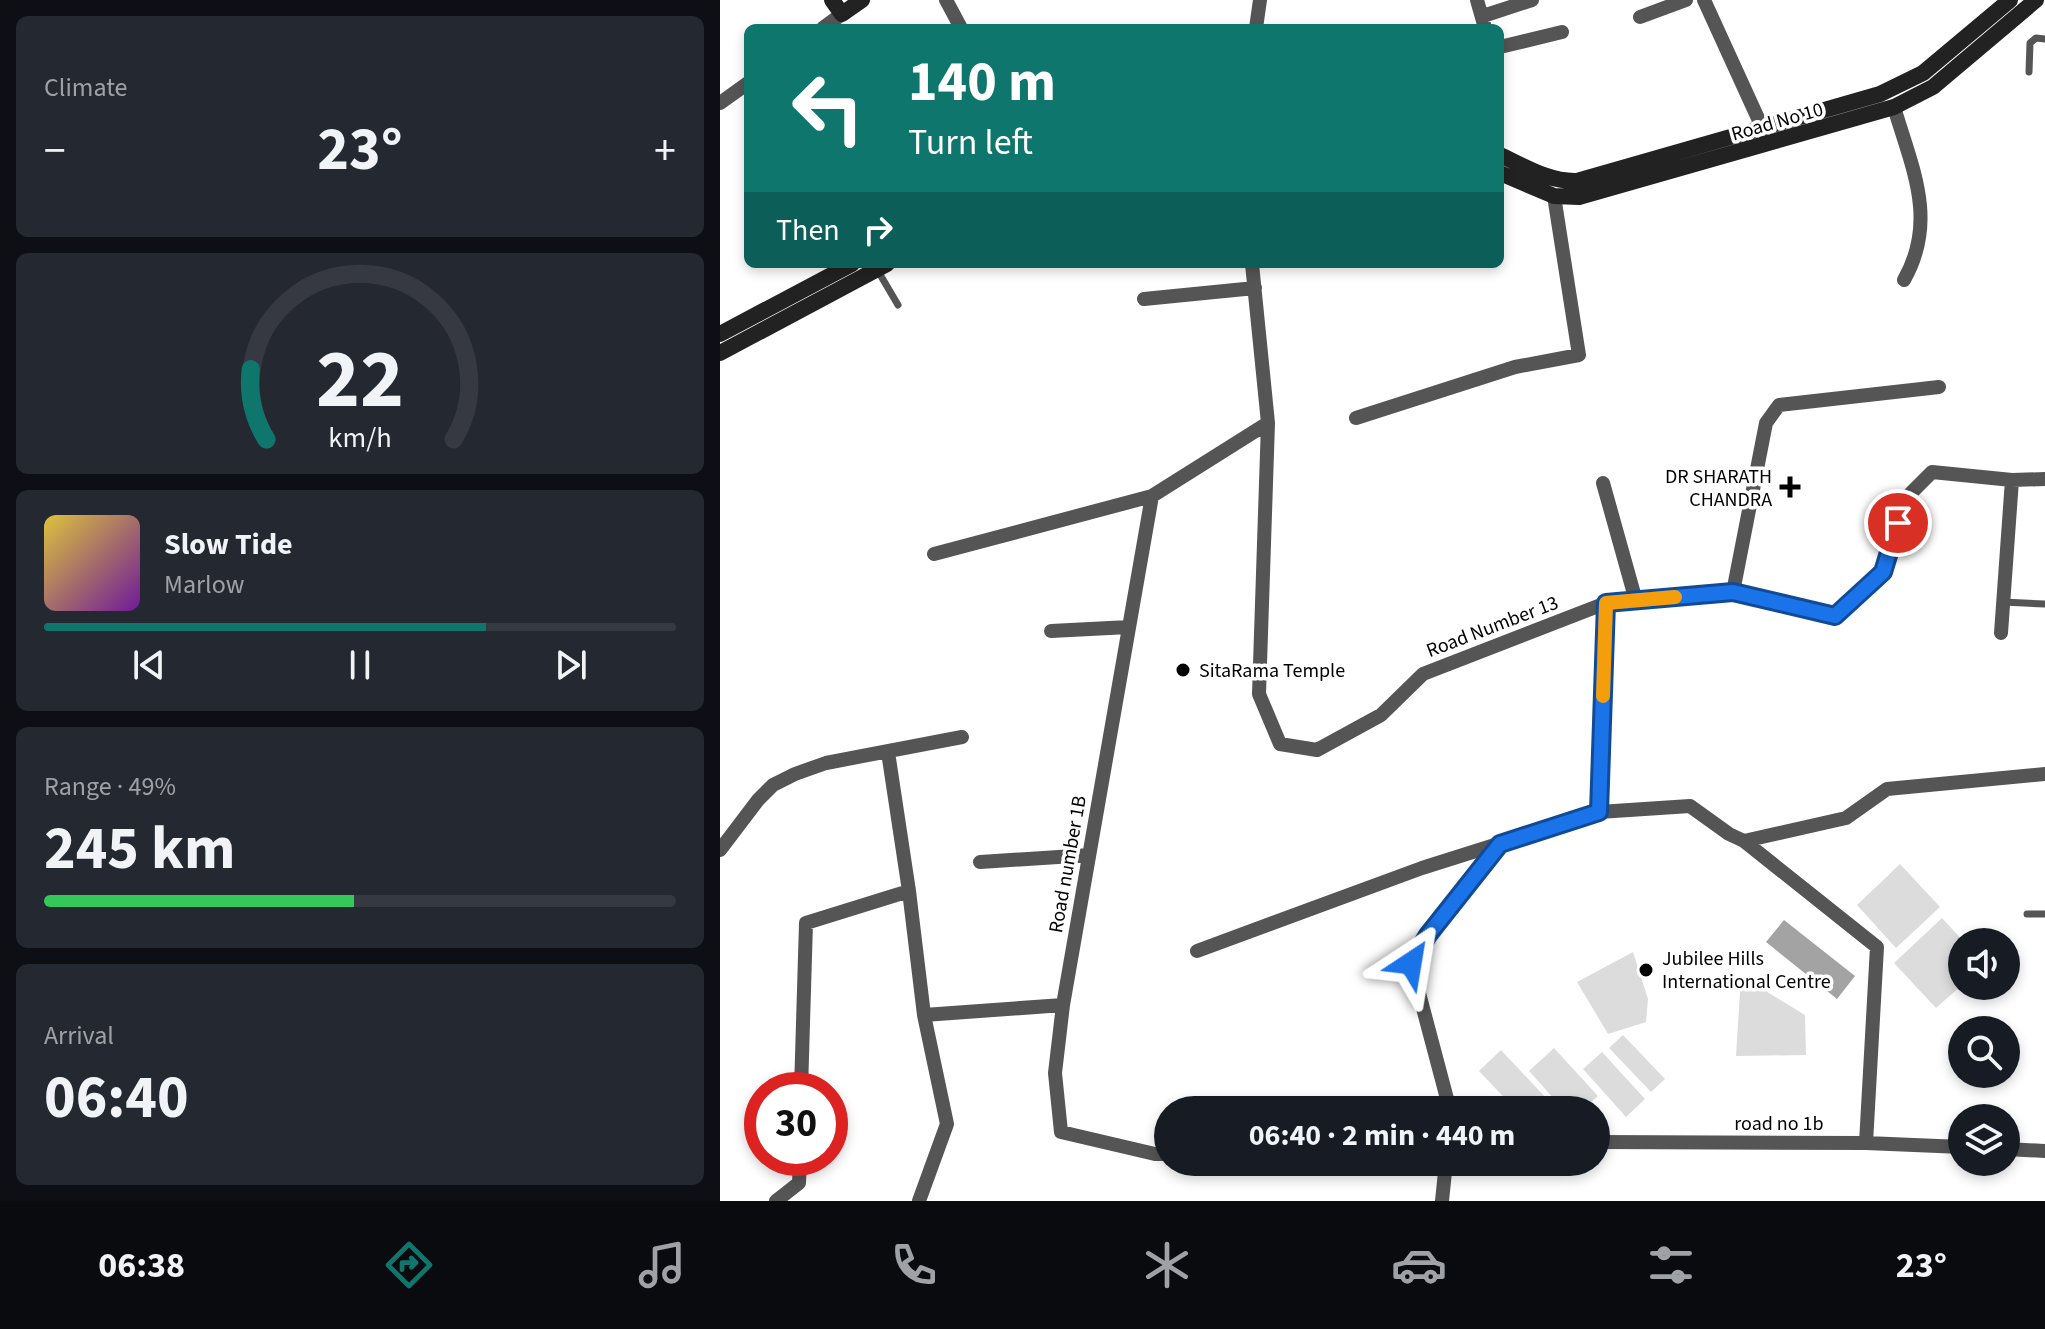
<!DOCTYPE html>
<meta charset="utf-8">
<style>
:root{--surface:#171b24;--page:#242831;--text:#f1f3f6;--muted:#9ea1a6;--line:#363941;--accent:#0f766e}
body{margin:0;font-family:"Source Sans 3",sans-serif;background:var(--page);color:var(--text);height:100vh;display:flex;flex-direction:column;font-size:30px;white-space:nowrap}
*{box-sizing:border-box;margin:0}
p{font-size:26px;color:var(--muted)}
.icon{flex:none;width:44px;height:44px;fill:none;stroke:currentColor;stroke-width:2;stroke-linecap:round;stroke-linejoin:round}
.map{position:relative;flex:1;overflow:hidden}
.sheet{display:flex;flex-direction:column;gap:16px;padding:16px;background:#0d0f14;width:720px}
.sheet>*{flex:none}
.hud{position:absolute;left:24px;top:24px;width:760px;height:244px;border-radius:12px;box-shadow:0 4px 12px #0003;background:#0f766e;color:#fff;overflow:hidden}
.fabs{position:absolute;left:1228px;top:928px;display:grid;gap:16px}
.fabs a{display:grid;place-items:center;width:72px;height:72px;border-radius:50%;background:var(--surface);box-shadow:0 4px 12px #0003;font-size:40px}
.speed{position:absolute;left:24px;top:1072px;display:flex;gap:16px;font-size:40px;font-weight:700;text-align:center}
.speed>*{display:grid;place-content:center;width:104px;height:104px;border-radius:50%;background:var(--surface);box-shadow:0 4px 12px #0003;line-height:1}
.speed .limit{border:12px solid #d22;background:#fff;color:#111}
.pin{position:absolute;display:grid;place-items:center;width:68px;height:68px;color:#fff;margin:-34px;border:4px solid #fff;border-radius:50%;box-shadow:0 2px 8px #0007}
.me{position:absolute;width:88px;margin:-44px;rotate:33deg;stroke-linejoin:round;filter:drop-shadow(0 0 6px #0008)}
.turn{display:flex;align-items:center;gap:28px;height:168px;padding:0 32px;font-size:36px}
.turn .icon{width:104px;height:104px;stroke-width:2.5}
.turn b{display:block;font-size:56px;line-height:68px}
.then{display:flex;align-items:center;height:76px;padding:0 32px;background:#0003;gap:16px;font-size:30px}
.big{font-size:60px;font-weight:700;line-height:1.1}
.sheet .card{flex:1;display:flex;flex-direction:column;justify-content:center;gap:12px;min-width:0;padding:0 28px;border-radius:12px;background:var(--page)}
.sheet .dial{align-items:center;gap:0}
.dial svg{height:208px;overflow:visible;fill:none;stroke:var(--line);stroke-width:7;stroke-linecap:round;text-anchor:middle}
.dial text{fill:var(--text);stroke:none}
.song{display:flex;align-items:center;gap:24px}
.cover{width:96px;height:96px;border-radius:12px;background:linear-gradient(135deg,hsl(50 70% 55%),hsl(280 70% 35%))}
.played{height:8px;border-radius:4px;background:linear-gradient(90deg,var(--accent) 70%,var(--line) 70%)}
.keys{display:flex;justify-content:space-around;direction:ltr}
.heat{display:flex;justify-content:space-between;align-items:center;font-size:44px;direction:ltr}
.charge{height:12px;border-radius:6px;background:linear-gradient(90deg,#34c759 49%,var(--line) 0)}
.trip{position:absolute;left:434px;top:1096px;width:456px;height:80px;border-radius:40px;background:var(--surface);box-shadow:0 4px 12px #0003;font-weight:700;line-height:80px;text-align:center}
.tabs{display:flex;height:128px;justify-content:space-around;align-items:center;background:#090b0e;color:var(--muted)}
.tabs .icon{width:56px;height:56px}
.tabs .on{color:var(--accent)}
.tabs b{font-size:36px;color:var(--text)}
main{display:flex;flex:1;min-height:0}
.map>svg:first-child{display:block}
.green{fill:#dcdcdc}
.water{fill:#a3a3a3}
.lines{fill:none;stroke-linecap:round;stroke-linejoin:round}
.lane{stroke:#555;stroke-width:7}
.street{stroke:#555;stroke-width:14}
.secondary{stroke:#222;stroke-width:16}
.route-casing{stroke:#114b97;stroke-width:20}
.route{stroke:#1a73e8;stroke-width:14}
.slow{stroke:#f59e0b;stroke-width:14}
.poi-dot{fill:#000;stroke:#fff;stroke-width:3}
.labels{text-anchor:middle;stroke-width:7;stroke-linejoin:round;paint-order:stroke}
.street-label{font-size:20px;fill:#000;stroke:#fff}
.poi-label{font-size:20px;fill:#000;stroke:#fff;text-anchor:start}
</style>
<main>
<section class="sheet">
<div class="card"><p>Climate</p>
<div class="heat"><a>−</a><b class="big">23°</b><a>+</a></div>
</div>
<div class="card dial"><svg viewBox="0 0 100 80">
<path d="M14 69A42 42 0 1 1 86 69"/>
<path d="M14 69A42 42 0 0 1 8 42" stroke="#0f766e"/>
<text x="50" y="56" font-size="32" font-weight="700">22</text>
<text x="50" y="72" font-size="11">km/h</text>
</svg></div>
<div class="card">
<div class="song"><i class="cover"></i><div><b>Slow Tide</b><p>Marlow</p></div></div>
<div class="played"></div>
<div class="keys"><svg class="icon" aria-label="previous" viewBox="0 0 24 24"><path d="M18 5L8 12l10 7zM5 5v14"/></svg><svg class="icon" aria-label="pause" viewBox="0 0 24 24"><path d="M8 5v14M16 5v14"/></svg><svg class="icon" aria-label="next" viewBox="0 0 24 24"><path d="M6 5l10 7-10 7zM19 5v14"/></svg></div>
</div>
<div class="card"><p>Range · 49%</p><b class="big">245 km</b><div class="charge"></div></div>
<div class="card"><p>Arrival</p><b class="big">06:40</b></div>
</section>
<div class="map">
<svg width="1325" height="1201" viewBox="0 0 1325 1201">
<rect width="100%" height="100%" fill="#fff"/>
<!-- green -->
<path class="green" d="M1180,864l40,43 -44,41 -39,-43z
M1222,918l22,24 -2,43 -26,23 -42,-45z
M913,952l15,47 -2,23 -38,12 -31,-52z
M1021,976l64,39 1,40 -70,1z
M903,1035l42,44 -14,13 -42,-44z
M834,1048l44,48 -16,14h-18l-35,-39z
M781,1050l46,49 -12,11h-19l-37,-39z
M882,1052l43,47 -19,18 -43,-48z"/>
<!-- water -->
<path class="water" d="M1064,920l71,56 -18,23 -71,-57z"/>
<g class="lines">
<!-- lane -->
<path class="lane" d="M1309,72l1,-29 6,-5 9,1
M158,271l20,34
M1283,602l42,2
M1307,914h18"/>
<!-- street -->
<path class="street" d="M226,0l15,28
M757,0l8,28
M984,0l63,138
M763,16l49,-16
M920,17l46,-17
M103,28l19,-14
M536,28l4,-28
M780,47l62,-15
M0,103l28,-20
M1174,107c18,61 44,113 10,173
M532,264l16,159 -9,271 21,50 37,6 64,-35 42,-41 183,-71 127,-11 102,24 48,-44 22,-73 27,-27 80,8 33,-1
M424,299l111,-11
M636,418l159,-51 64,-12 -25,-159
M883,483l33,118
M432,496l-89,509 -8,68 6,59 94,22h13
M214,554l218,-58 116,-73
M1013,592l33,-169 13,-18 160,-18
M331,631l78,-4
M1281,633l11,-153
M168,752l21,139 15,124 23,109 -28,77
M879,812l7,-209
M1024,841l133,106 -11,196
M0,850l38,-50 15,-15 22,-11 31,-11 136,-26
M260,862l109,-7
M477,951l225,-83 177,-56 91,-6 39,28 15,7 102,-23 41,-29 158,-15
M204,1015l139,-10
M81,1090l5,-167 103,-32
M730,1110l-39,-147 17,-28 71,-90
M876,1142l270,1 96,4
M1286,1149l39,2
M56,1201l23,-18 1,-25
M722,1201l4,-39"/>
<!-- secondary -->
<path class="secondary" d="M112,0l10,14 20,-14
M780,155c24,11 49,27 77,26l303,-87 43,-21 87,-73
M780,173l54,23 25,1 315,-90 39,-20 103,-87
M0,334l132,-70
M0,353l167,-89"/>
</g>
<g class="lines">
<!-- route casing -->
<g class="route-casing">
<path id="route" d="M691,963l17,-28 72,-91 99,-32 7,-209 127,-11 102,24 48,-44 15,-49"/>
</g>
<!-- route -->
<use href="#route" class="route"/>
<!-- slow -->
<path class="slow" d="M883,696l3,-93 69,-6"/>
</g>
<!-- markers -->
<g class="poi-dot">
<path d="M1066 475h8v8h8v8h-8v8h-8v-8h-8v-8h8z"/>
<circle cx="463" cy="670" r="8"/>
<circle cx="926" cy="970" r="8"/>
</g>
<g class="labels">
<!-- street labels -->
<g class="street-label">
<text transform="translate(1057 121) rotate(-16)" y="7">Road No 10</text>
<text transform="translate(772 626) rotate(-21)" y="7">Road Number 13</text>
<text transform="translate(347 864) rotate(-80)" y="7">Road number 1B</text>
<text x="1059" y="1130">road no 1b</text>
</g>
<!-- poi labels -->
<g class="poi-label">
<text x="1052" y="483" text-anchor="end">DR SHARATH<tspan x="1052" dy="23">CHANDRA</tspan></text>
<text x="479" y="677">SitaRama Temple</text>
<text x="942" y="965">Jubilee Hills<tspan x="942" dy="23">International Centre</tspan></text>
</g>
</g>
</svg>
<div class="fabs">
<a><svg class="icon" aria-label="sound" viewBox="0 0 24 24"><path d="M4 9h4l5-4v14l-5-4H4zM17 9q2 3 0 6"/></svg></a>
<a><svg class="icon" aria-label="search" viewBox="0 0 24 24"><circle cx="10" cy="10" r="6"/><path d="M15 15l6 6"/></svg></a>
<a><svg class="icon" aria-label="layers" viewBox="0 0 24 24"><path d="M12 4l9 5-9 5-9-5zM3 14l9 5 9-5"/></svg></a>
</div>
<div class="speed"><div class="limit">30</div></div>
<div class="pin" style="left:1178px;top:523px;background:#d93025"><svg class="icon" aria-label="arrive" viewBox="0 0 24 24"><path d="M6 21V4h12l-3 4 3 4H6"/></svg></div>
<svg class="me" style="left:691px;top:963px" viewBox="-20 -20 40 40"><path d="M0-17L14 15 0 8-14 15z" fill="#1a73e8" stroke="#fff" stroke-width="4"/></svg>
<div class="trip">06:40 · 2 min · 440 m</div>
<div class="hud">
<div class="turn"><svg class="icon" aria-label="left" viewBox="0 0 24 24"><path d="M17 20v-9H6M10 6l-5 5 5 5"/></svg><div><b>140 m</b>Turn left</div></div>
<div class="then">Then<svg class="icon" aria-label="right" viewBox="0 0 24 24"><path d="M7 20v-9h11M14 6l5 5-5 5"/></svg></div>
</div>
</div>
</main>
<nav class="tabs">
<b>06:38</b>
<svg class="icon on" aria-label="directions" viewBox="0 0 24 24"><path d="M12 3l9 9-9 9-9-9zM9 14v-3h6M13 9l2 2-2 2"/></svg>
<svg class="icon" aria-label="music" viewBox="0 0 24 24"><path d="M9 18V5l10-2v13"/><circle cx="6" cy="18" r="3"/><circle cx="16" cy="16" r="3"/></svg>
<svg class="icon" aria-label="phone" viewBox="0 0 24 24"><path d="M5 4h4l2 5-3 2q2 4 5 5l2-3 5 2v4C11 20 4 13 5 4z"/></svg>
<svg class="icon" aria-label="climate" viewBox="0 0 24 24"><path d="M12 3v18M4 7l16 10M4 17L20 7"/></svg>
<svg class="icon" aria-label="car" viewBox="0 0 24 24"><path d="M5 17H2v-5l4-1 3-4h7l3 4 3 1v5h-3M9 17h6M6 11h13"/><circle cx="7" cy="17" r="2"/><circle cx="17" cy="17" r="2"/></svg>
<svg class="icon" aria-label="filters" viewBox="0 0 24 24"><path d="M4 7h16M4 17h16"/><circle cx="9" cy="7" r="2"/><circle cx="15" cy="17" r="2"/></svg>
<b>23°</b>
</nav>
